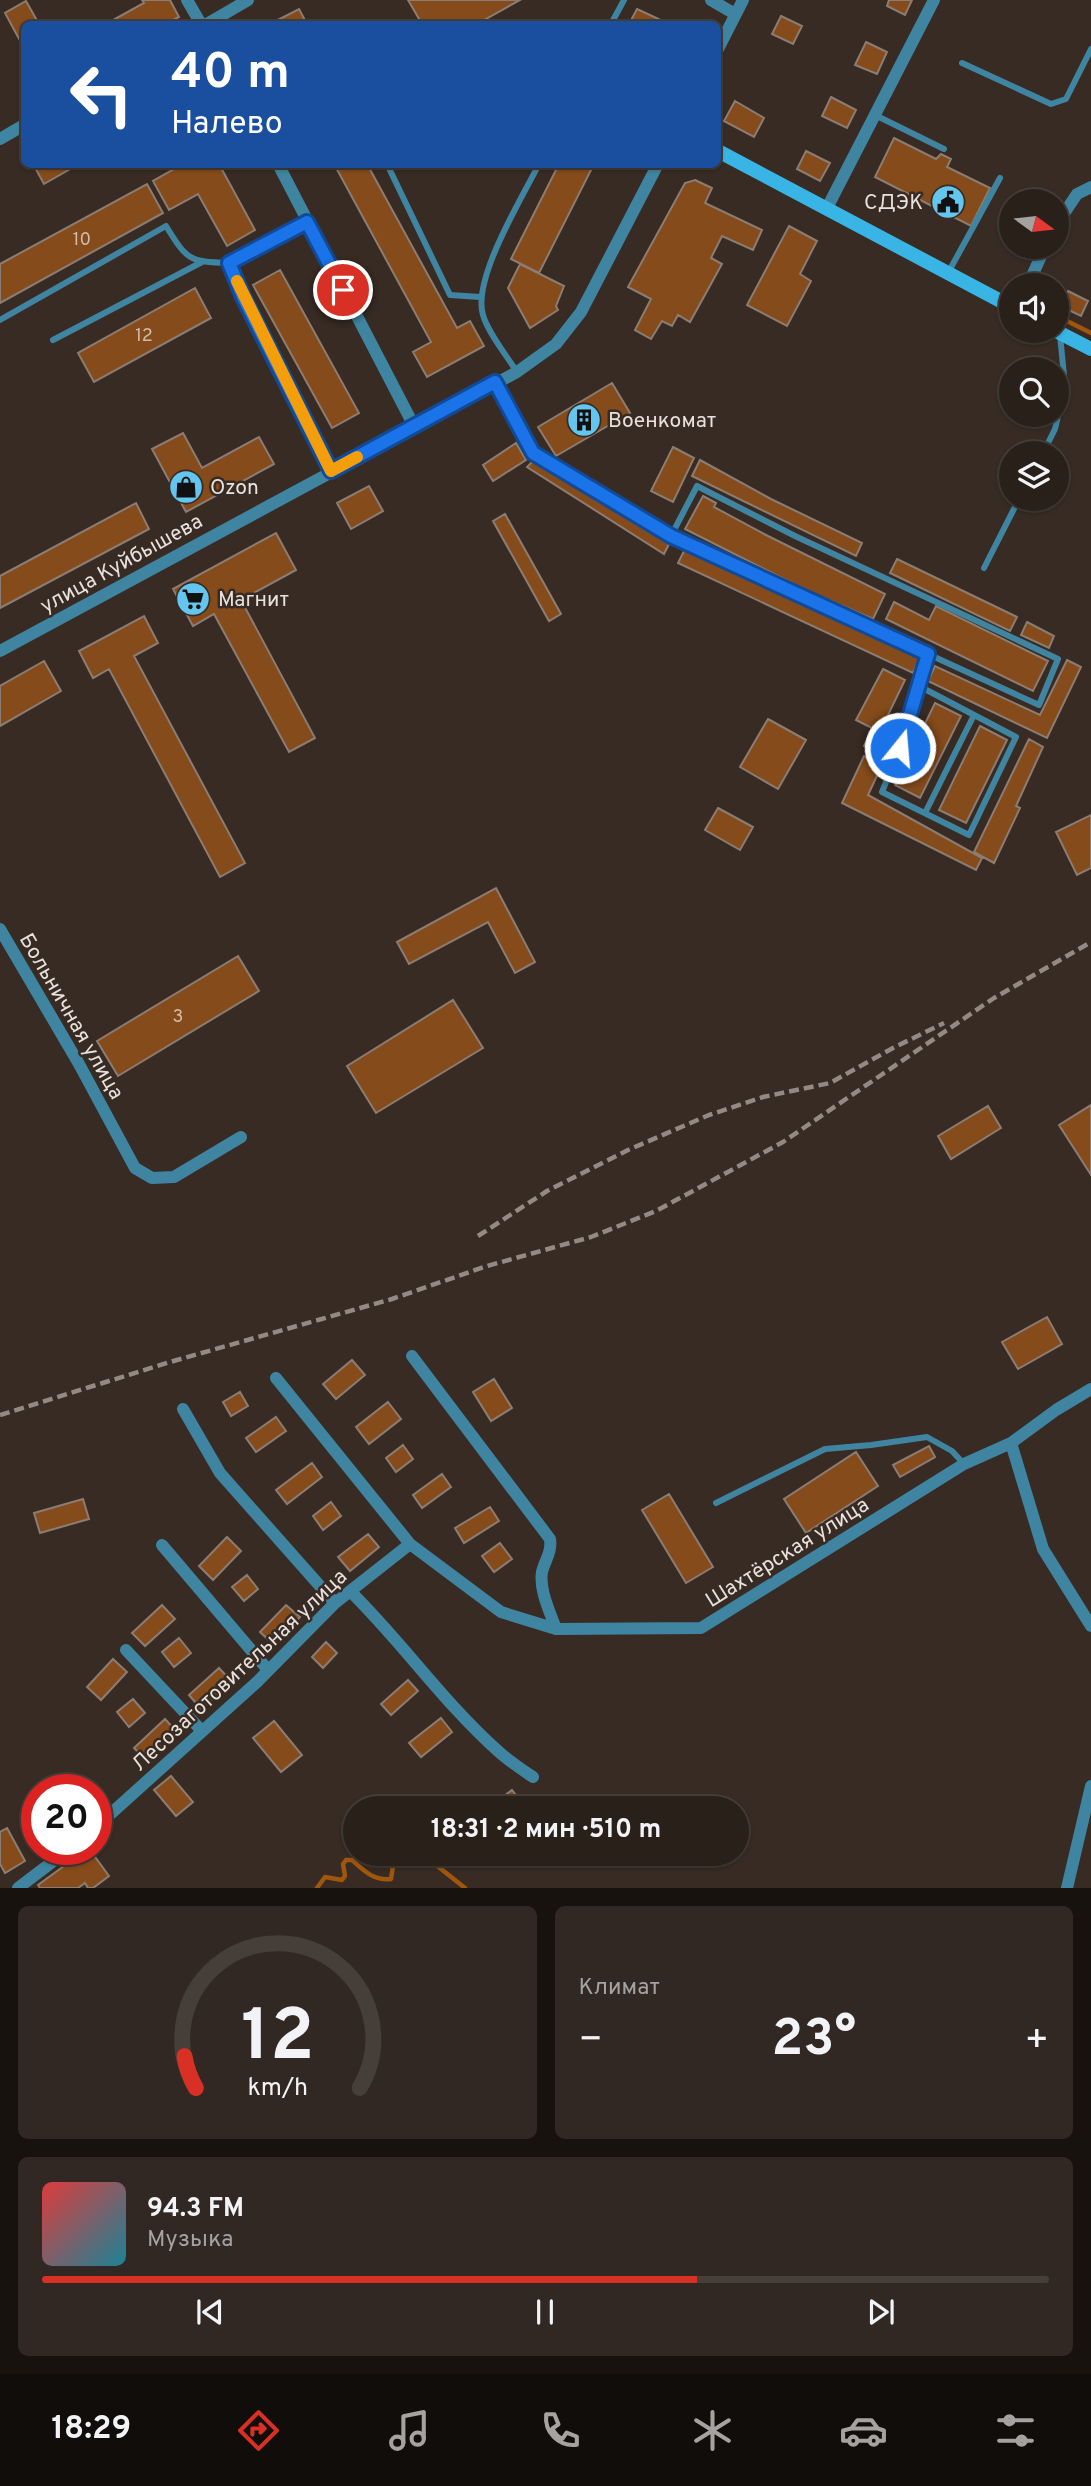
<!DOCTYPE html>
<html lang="ru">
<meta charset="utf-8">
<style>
:root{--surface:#29201a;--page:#312823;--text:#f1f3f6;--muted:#a5a3a2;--line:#453e39;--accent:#d93025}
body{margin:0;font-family:Overpass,sans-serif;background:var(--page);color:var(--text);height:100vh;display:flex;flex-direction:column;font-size:26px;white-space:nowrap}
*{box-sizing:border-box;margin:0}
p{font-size:23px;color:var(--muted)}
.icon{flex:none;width:38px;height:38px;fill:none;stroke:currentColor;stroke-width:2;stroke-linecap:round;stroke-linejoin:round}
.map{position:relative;height:1888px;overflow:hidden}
.details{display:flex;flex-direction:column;gap:18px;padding:18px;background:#17120e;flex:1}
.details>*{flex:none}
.hud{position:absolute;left:21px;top:21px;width:700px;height:147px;border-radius:10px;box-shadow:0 2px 5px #0004,0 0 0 2px var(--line);background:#1a4fa0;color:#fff;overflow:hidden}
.needle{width:46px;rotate:105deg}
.buttons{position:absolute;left:999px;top:189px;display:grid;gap:14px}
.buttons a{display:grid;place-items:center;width:70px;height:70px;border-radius:50%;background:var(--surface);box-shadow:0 2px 5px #0004,0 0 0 2px var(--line);font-size:35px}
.speed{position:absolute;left:21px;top:1774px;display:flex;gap:14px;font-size:35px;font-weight:700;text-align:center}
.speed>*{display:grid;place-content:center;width:91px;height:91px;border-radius:50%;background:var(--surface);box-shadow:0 2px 5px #0004,0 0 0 2px var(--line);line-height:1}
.speed .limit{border:10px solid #d22;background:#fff;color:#111}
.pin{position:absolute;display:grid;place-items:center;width:60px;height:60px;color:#fff;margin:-30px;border:4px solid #fff;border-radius:50%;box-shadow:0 2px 7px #0007}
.me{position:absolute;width:77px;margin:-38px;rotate:17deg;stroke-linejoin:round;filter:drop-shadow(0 0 5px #0008)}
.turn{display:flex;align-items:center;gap:24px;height:147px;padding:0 35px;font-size:32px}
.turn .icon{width:91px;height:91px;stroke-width:2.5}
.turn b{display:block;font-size:49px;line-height:60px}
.big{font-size:52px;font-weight:700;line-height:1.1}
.details .card{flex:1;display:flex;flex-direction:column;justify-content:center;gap:10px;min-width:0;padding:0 24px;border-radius:10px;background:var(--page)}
.details .dial{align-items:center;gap:0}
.dial svg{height:182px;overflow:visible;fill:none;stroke:var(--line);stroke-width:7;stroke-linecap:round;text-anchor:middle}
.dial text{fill:var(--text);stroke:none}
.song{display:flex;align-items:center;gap:21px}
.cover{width:84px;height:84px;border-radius:10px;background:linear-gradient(135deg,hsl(0 70% 55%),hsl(190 70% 35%))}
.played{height:7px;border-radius:4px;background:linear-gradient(90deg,var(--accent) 65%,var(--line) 65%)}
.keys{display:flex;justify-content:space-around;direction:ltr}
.heat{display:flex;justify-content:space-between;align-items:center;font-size:38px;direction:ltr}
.details .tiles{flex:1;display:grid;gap:18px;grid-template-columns:1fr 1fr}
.card:last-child{grid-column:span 2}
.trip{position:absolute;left:343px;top:1796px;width:406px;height:70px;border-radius:35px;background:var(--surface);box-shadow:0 2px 5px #0004,0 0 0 2px var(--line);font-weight:700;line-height:70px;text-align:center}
.dock{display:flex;height:112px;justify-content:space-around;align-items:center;background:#100d0a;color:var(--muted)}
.dock .icon{width:49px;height:49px}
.dock .active{color:var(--accent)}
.dock b{font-size:32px;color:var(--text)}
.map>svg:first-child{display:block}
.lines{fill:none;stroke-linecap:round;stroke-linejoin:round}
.stream{stroke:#a1560e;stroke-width:4.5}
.building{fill:#854b1b;stroke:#8b7d73;stroke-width:2}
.lane{stroke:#3f85a2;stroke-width:6}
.street{stroke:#3f85a2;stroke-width:12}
.secondary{stroke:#38b5e4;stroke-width:14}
.rail{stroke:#948a84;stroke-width:4.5;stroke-dasharray:10 5;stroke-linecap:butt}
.route-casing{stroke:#114b97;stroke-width:18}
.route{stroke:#1a73e8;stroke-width:12}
.slow{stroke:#f59e0b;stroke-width:12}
.labels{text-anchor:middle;stroke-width:5;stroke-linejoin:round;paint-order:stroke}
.number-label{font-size:18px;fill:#d0bcac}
.poi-label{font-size:21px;fill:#e9e1dc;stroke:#372b23;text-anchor:start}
.street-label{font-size:21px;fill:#e9e1dc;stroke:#372b23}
</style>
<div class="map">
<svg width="1091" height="1888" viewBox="0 0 1091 1888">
<rect width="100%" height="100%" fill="#372b23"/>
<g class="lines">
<!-- stream -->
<path class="stream" d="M1057,316l34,17
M421,1853l44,35
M317,1888l8,-11 17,3 3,-4 -2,-12 3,-4h6c12,11 22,21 39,19l4,-26"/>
</g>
<!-- building -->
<path class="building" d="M142,0h28l9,17 -14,7h-59l38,-21z
M408,0h112l-43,24h-55z
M889,0h23l-7,15 -18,-9z
M26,1l13,23h-15v24l-19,-35z
M299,9l8,15h-37z
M637,9l28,13 -1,2h-35z
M781,16l21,10 -9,18 -21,-10z
M866,42l21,10 -10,22 -22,-9z
M831,97l25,13 -9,18 -25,-12z
M735,101l29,17 -10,19 -30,-16z
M894,138l42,21 5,-5 10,5 -4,8 43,21 -19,38 -96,-49z
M806,151l24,12 -10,18 -23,-12z
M33,164h46l-35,20z
M183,164h36l36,66 -28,16 -29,-52 -29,16 -16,-29z
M334,164h33l90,164 13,-7 14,25 -57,31 -14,-25 18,-10z
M559,164h35l-55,109 -28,-14z
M695,180l17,8 -7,15 57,27 -9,20 -31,-14 -11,22 11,6 -32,58 -12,-7 -6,11 -10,-5 -11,18 -16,-9 16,-31 -23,-12 57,-104z
M147,184l16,29 -163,90v-39z
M789,226l28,15 -17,33 11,7 -24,45 -40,-21z
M520,264l44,22 -8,20 2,4 -28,18 -22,-40z
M280,270l79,143 -27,15 -79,-143z
M195,288l16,30 -117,64 -16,-29z
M1068,291l20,10 -7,15 -21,-10z
M612,383l18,30 -74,43 -18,-29z
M183,433l19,35 57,-31 15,27 -88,48 -34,-63z
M516,443l10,17 -33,21 -10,-16z
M673,447l21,11 -21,44 -22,-11z
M700,460l71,39 91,44 -6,13 -164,-80z
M533,461l136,83 -5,10 -137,-87z
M369,486l14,25 -32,18 -14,-26z
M703,496l13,7 -2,4 54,29 117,58 -12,25 -65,-28 -123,-62z
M136,503l13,26 -149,79v-32z
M505,514l56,100 -12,7 -56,-100z
M276,533l20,37 -55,30 74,138 -26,14 -75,-138 -21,12 -20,-37z
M686,547l234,110 -7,16 -235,-110z
M897,559l120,58 -7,14 -120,-58z
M894,602l35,18 7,-14 112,55 -15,30 -147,-72z
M144,616l14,27 -24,13 111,207 -25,14 -111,-208 -16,9 -14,-27z
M1027,622l27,14 -5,12 -28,-13z
M1067,660l14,7 -34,71 -119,-57 7,-15 105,49z
M44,661l17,30 -61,35v-40z
M883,669l22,11 -18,37 6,3 -6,14 6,4 -7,17 -22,-9 8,-18 -16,-8z
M935,703l26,13 -41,82 -25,-13z
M768,719l38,21 -28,49 -38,-22z
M980,726l27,14 -41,83 -27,-13z
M1029,739l14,8 -27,59 4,2 -26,55 -20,-11z
M864,756l18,9 -14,30 114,63 -6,12 -134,-67z
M718,808l35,19 -13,23 -35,-20z
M1091,815v53l-14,7 -21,-43z
M496,888l39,74 -20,11 -27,-51 -79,42 -12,-22z
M238,956l21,35 -141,85 -21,-35z
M453,1000l30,48 -107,65 -29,-47z
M1091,1105v70l-32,-50z
M988,1106l13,22 -50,31 -13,-23z
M1047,1317l15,27 -44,25 -16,-27z
M352,1360l13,15 -29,24 -13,-15z
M494,1379l18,29 -21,13 -18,-29z
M240,1392l8,14 -17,10 -8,-14z
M388,1402l13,17 -32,25 -13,-17z
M276,1417l10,14 -30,21 -10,-14z
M403,1445l10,14 -17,13 -10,-14z
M929,1446l6,11 -35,20 -7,-12z
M856,1452l22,34 -72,47 -22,-34z
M312,1463l10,14 -35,27 -11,-14z
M442,1474l9,13 -29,21 -9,-13z
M669,1494l44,73 -27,16 -44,-73z
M83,1499l6,20 -49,14 -6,-20z
M331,1502l10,14 -18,14 -10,-14z
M490,1507l9,14 -35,22 -9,-15z
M368,1534l11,13 -29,24 -12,-14z
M227,1537l14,14 -28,29 -14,-14z
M500,1543l12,16 -18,13 -12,-16z
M247,1575l11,14 -14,12 -12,-14z
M162,1605l13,14 -30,27 -13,-13z
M286,1605l14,12 -26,28 -14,-13z
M179,1638l12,15 -17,14 -12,-15z
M326,1642l11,11 -14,15 -11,-11z
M113,1659l14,13 -26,28 -14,-13z
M219,1668l13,14 -31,27 -12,-14z
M408,1680l10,11 -27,24 -10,-11z
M133,1699l12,14 -16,14 -12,-15z
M441,1718l11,14 -31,25 -12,-14z
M165,1719l13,14 -30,29 -14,-14z
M274,1721l28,34 -21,17 -28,-34z
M68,1776l7,14h-27l-1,-3z
M171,1776l22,26 -17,14 -22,-26z
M512,1790l14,18h-25l-5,-6z
M7,1828l18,33 -20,12 -5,-9v-32z
M86,1850h4l19,26 -16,12h-5l-3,-5 -7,5h-38l-2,-3z"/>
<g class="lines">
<!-- lane -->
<path class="lane" d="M611,24l13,-24
M962,63l89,41 15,-5 25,-50
M875,115l69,34
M387,164l63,131 30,2
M307,222l-78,41 14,34 88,174
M948,273l52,-95
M0,320l166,-94c21,34 23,36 63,37
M53,340l149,-78
M517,372c-10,-16 -29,-39 -34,-57 -11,-36 39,-117 56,-151
M496,383l37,70 138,83 368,169 19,-46 -263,-123 -98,-50 -26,50
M1043,453l12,-24 10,-43 -5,-51
M984,568l35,-69
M919,686l97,51 -47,98 -87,-43 18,-44 28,-94
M925,813l49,-98
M716,1503l109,-54 46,-4 56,-8 25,14 12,13"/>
<!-- street -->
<path class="street" d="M187,0l14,24
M711,0l24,14
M207,24l41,-24
M718,49l25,-49
M0,139l24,-14
M278,164l136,262
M827,208l107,-208
M1057,224l20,-30 14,-7
M1028,285l17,-38
M0,651l517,-279 39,-28 25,-32 77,-148
M0,929l79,135 56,104 17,10 22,-1 67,-40
M412,1356l138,183c2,13 -5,21 -8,33 -3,18 8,40 14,57
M276,1378l134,166 91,68 55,17 145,-1 263,-164 47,-21 45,-33 35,-21
M183,1409l37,64 115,130
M1011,1443l32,106 48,77
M162,1545l106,125
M350,1591c52,51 94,112 148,160 11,10 23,18 35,26
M126,1650l76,81
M96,1827l161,-145 78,-79 75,-59
M18,1888l50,-38
M1067,1888l24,-102"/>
<!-- secondary -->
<path class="secondary" d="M718,151l294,156
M1056,331l35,18"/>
<!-- rail -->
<path class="rail" d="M478,1236l69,-45 81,-41 81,-35 54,-18 67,-14 63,-35 51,-25
M0,1415l170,-53 222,-63 95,-33 104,-29 65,-26 127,-69 211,-144 97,-56"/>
</g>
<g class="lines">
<!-- route casing -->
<g class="route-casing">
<path id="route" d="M343,290l-36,-68 -78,41 14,34 88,174 164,-89 38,71 138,83 257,118 -28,94"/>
</g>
<!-- route -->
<use href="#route" class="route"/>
<!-- slow -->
<path class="slow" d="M237,281l94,190 26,-14"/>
</g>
<!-- icons -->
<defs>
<g id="civic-disc" transform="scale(1.75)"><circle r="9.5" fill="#64c5ee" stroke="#372b23"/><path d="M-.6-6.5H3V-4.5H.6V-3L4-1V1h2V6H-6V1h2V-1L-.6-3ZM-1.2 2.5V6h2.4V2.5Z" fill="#111"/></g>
<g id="building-disc" transform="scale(1.75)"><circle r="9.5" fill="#64c5ee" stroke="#372b23"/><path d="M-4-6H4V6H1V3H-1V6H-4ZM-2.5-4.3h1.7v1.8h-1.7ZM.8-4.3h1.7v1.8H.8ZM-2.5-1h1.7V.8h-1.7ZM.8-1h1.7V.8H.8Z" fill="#111"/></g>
<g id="shop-disc" transform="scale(1.75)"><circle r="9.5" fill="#64c5ee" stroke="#372b23"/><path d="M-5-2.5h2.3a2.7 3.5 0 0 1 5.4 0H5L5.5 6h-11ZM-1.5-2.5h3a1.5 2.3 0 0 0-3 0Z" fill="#111"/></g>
<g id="supermarket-disc" transform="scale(1.75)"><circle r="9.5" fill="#64c5ee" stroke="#372b23"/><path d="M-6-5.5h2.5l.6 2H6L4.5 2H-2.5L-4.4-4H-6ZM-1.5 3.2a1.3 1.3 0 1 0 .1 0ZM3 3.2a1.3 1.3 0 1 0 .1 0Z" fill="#111"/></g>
</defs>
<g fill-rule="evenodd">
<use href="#civic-disc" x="948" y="202"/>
<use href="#building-disc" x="584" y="420"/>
<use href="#shop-disc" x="186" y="487"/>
<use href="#supermarket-disc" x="193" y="599"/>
</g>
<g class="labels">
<!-- number labels -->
<g class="number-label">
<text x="82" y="245">10</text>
<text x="144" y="341">12</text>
<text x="178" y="1022">3</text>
</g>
<!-- poi labels -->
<g class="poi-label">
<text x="923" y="209" text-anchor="end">СДЭК</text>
<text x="608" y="427">Военкомат</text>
<text x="210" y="494">Ozon</text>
<text x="218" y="606">Магнит</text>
</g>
<!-- street labels -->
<g class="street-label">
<text transform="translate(121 563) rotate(-29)" y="7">улица Куйбышева</text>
<text transform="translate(72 1016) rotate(60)" y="7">Больничная улица</text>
<text transform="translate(787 1552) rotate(-32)" y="7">Шахтёрская улица</text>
<text transform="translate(239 1670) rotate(-43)" y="7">Лесозаготовительная улица</text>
</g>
</g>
</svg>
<div class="buttons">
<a><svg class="needle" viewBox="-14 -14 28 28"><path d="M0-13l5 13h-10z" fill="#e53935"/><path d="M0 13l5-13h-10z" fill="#a5a3a2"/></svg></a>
<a><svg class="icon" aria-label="sound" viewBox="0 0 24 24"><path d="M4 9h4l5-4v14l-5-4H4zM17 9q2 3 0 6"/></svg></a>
<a><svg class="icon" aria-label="search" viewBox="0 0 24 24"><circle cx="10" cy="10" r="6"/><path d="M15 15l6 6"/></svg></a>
<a><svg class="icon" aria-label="layers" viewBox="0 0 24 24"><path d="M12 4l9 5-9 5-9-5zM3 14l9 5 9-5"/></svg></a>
</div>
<div class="speed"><div class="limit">20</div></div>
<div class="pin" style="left:343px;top:290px;background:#d93025"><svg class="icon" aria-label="arrive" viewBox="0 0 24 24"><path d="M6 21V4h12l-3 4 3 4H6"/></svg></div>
<svg class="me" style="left:900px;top:748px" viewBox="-20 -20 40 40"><circle r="17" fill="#1a73e8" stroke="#fff" stroke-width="3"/><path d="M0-11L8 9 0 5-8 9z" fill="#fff"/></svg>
<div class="trip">18:31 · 2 мин · 510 m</div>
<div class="hud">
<div class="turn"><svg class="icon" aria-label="left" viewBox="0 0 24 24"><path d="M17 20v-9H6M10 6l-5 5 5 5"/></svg><div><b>40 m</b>Налево</div></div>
</div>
</div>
<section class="details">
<div class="tiles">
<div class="card dial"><svg viewBox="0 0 100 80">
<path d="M14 69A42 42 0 1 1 86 69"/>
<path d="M14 69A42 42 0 0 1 9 55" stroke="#d93025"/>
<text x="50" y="56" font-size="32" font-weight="700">12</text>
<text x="50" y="72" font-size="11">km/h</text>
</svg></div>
<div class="card"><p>Климат</p>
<div class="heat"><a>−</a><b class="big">23°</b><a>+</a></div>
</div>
<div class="card">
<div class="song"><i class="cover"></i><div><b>94.3 FM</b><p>Музыка</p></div></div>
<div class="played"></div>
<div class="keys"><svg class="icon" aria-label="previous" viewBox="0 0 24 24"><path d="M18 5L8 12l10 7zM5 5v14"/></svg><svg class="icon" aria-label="pause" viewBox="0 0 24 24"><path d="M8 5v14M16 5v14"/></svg><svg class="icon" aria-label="next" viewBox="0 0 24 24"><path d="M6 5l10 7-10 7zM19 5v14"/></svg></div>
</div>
</div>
</section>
<nav class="dock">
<b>18:29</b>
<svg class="icon active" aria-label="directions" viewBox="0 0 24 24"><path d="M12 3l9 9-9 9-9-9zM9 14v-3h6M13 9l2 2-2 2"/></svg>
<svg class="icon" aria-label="music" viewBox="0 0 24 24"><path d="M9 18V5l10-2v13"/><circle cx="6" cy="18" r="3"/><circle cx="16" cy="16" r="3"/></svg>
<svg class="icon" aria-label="phone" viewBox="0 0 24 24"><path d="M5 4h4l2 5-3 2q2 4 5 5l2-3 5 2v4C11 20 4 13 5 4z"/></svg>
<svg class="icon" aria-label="climate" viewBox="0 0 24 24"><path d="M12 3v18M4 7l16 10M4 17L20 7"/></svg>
<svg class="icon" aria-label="car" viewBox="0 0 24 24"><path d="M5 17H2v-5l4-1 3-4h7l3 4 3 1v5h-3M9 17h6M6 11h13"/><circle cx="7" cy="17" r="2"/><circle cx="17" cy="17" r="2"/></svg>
<svg class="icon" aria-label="filters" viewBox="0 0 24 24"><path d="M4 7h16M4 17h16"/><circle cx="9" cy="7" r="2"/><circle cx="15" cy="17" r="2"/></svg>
</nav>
